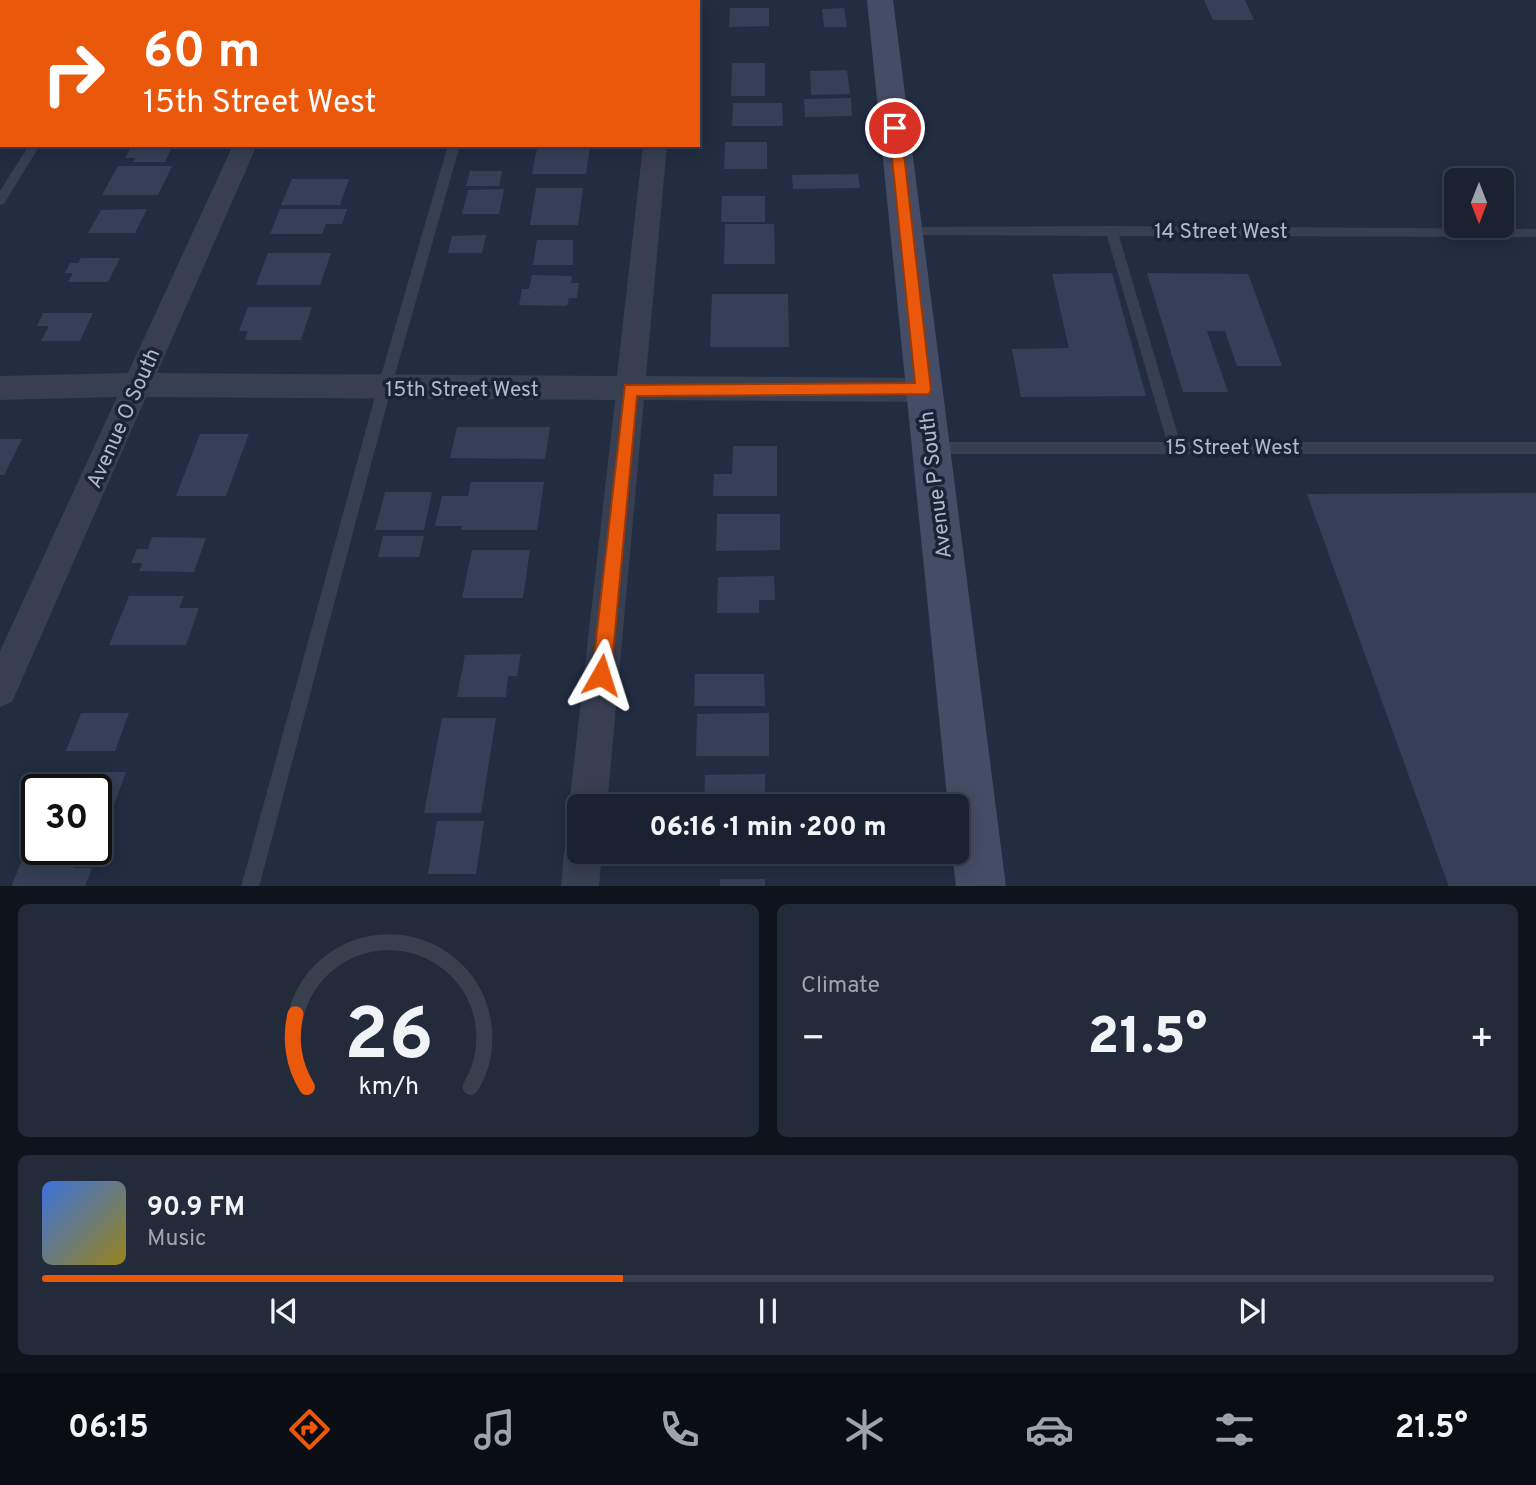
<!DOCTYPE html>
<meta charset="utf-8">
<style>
:root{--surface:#1a2232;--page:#232a3a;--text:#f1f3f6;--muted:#9fa4ac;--line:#383f4d;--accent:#ea580c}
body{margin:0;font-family:Overpass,sans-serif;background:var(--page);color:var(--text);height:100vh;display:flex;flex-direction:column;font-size:26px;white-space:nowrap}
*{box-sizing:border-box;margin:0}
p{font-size:23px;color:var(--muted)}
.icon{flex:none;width:38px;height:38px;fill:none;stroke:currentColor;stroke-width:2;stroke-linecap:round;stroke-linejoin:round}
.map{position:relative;height:886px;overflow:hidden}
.panel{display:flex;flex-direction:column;gap:18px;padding:18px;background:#0e131c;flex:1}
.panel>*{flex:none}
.top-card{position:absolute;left:0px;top:0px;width:700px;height:147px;box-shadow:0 4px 18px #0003,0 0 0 2px var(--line);background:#ea580c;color:#fff;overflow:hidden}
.needle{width:46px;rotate:180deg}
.buttons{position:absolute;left:1444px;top:168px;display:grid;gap:14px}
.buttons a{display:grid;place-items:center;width:70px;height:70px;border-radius:10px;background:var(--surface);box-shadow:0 4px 18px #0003,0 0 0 2px var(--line);font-size:35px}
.speed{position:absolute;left:21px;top:774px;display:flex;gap:14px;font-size:35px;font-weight:700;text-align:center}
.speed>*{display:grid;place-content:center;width:91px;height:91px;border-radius:50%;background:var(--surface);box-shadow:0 4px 18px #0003,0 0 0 2px var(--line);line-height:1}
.speed .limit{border:4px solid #111;border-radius:10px;background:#fff;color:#111}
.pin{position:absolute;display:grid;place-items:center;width:60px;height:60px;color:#fff;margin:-30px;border:4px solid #fff;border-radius:50%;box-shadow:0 2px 7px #0007}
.me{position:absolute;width:77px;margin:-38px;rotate:6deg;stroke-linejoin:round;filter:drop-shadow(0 0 5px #0008)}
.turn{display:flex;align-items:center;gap:24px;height:147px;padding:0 28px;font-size:32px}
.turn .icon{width:91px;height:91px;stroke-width:2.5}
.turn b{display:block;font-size:49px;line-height:60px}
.big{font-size:52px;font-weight:800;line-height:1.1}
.panel .card{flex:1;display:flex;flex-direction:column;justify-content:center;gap:10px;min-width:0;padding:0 24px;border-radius:10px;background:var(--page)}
.panel .dial{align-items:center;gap:0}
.dial svg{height:182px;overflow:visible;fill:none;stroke:var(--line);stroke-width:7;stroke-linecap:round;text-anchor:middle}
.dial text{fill:var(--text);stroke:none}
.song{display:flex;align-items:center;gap:21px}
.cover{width:84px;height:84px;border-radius:10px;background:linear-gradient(135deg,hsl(220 70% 55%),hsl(50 70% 35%))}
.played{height:7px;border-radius:4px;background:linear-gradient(90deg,var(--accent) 40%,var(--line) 40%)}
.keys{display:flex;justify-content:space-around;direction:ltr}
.heat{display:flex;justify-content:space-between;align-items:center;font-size:38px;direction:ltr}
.panel .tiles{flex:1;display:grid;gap:18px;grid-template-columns:1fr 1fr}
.card:last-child{grid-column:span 2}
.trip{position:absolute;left:567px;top:794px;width:402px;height:70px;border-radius:10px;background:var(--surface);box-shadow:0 4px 18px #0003,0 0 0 2px var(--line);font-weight:800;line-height:70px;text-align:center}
.tabs{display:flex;height:112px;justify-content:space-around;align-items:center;background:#0a0e14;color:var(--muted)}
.tabs .icon{width:49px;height:49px}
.tabs .active{color:var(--accent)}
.tabs b{font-size:32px;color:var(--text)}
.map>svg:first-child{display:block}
.building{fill:#344058}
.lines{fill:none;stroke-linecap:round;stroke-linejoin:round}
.service{fill:#373f51;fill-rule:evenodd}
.minor{fill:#373f51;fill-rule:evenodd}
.secondary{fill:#444d65;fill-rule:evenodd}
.route{fill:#ea580c;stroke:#983908;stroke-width:2}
.labels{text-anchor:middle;stroke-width:7;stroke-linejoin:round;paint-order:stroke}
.street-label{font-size:21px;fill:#b3bacc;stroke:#1b2436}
</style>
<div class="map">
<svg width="1536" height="887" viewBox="0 0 1536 887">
<rect width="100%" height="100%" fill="#222d42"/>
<!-- building -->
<path class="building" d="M1204,0h41l9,20h-41z
M730,8h39v18l-40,1z
M844,8l3,19h-23l-2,-18z
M732,63h33v33h-34z
M847,70l3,24 -39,1 -1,-24z
M851,98l1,18 -47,1 -1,-18z
M733,103h49l1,23h-51z
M725,142h42v27h-43z
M132,145h41l-8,17h-32l2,-4h-10z
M537,148h53l-4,26h-54z
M118,166h54l-14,29h-56z
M470,171h32l-3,15h-33z
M858,174l2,14 -67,1 -1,-14z
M292,179h57l-9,26h-59z
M536,188h47l-5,37h-48z
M504,189l-5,25h-37l6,-24z
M722,196h43v26h-44z
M147,209l-12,24h-47l13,-23z
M280,209h67l-5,15h-16l-4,10h-52z
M725,224h49l1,40h-51z
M486,235l-4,18h-34l4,-17z
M537,240h36v25h-40z
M268,253h63l-11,32h-64z
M81,258h39l-12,24h-40l5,-9h-8l5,-10h8z
M1112,273l34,123 -125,1 -9,-48 57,-1 -17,-74z
M1147,273l101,1 34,92h-45l-12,-35h-18l21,61h-45z
M532,275l40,1 -1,7h8l-2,15h-8l-2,8 -48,-1 3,-16h7z
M712,294h76l1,53h-79z
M248,307h64l-11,33h-56l3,-9h-9z
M43,313h50l-13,28h-39l8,-15h-12z
M457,427h93l-5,32 -95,-1z
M200,434h49l-23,62h-50z
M0,439h22l-18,36h-4z
M733,446h44v50h-64l1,-22h18z
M471,482h73l-7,48h-76l1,-4h-27l7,-30h26z
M385,492h47l-8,38h-49z
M1536,493v394h-87l-142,-393z
M717,514h63v36l-64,1z
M383,536h41l-5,21h-41z
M152,537l54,1 -12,34 -55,-1 3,-8h-11l6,-14h11z
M472,550h58l-7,48h-61z
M774,576l1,24h-16v13h-42l1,-36z
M129,596h55l-5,12h20l-13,37h-77z
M521,654l-4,22h-9l-2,21h-49l8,-42z
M695,674h69l1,32h-71z
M81,713h48l-14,38h-49z
M769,713v43h-73l1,-42z
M442,718h54l-15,95h-57z
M53,772h73l-18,49h-12v-32h-49z
M765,774v33h-61l1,-32z
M437,821h47l-8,53h-48z
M23,858h55l-4,10h18l-7,19h-74z
M720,879h45v8h-45z"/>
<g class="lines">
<!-- service -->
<path class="service" d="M121,0h10l-11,2z
M491,0h10l-11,2z
M29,145h11l-36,59 -4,1v-14z
M448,145h12l-69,244 -132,498h-18l136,-498z
M1111,226l425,3v8l-417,-1 61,206h356v12h-604l-5,-2 -2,-4 2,-4 5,-2h235l-60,-206 -201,-1 -6,-4 6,-4z"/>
<!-- minor -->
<path class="minor" d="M299,0h20l-21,2z
M660,0h20v2h-20z
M233,145h24l-100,228 460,3 26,-231h24l-21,231 278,2 10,4 4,8 -4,8 -10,4 -280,-2 -37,407h-28v15l-4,-2 -6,-13 46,-407 -469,-3 -134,305 -12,5v-56l117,-254 -117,3v-24l128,-3z
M579,835v17h23l-3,35h-38l3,-35 6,-13z"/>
<!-- secondary -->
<path class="secondary" d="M867,0h26l113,887h-50l-4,-35h5v-45h-9z"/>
</g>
<!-- route -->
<path class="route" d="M895,124l6,4 30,262 -2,4 -292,2 -26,279 -3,7 -7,3 -6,-3 -3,-7 33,-290 290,-2 -26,-255z"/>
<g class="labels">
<!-- street labels -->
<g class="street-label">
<text x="1221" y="238">14 Street West</text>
<text x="462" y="396">15th Street West</text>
<text transform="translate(123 418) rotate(-66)" y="7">Avenue O South</text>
<text x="1233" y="454">15 Street West</text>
<text transform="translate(935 485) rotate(-97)" y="7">Avenue P South</text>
</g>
</g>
</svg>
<div class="buttons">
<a><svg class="needle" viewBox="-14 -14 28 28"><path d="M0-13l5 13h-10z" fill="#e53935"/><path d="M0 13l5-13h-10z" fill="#9fa4ac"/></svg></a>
</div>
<div class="speed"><div class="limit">30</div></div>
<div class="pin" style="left:895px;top:128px;background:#d93025"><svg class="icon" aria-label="arrive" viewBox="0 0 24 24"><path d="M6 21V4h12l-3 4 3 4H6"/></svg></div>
<svg class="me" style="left:601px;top:675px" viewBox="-20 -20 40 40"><path d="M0-17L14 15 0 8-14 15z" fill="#ea580c" stroke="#fff" stroke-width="4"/></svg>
<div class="trip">06:16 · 1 min · 200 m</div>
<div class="top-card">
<div class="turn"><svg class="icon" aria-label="right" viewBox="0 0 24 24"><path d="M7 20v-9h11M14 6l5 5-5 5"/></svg><div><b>60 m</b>15th Street West</div></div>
</div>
</div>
<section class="panel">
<div class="tiles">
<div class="card dial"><svg viewBox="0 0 100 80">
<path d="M14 69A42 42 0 1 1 86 69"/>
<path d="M14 69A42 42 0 0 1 9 37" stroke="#ea580c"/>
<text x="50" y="56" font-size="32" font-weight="700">26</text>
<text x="50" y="72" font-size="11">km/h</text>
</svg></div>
<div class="card"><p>Climate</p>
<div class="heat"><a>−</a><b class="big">21.5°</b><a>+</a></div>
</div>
<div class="card">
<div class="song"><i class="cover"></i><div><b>90.9 FM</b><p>Music</p></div></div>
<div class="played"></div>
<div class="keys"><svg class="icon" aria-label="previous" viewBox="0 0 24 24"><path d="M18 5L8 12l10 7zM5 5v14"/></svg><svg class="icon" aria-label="pause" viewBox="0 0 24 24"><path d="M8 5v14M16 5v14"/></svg><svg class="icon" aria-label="next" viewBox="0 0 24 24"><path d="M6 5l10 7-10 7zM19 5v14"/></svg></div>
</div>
</div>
</section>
<nav class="tabs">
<b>06:15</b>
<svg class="icon active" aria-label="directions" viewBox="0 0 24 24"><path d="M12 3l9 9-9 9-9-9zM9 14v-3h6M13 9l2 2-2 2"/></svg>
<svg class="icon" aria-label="music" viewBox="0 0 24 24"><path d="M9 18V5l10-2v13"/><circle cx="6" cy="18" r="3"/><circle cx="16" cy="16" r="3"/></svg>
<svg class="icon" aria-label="phone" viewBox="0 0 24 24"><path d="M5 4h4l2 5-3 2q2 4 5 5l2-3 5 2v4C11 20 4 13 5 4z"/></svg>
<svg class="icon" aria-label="climate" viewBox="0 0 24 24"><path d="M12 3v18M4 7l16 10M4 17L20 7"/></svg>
<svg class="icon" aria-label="car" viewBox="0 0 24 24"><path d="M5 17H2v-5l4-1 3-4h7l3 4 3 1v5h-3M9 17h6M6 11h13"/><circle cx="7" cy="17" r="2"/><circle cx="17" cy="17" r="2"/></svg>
<svg class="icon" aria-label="filters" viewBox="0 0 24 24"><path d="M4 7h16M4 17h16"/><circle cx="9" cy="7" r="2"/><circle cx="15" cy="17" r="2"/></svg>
<b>21.5°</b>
</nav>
